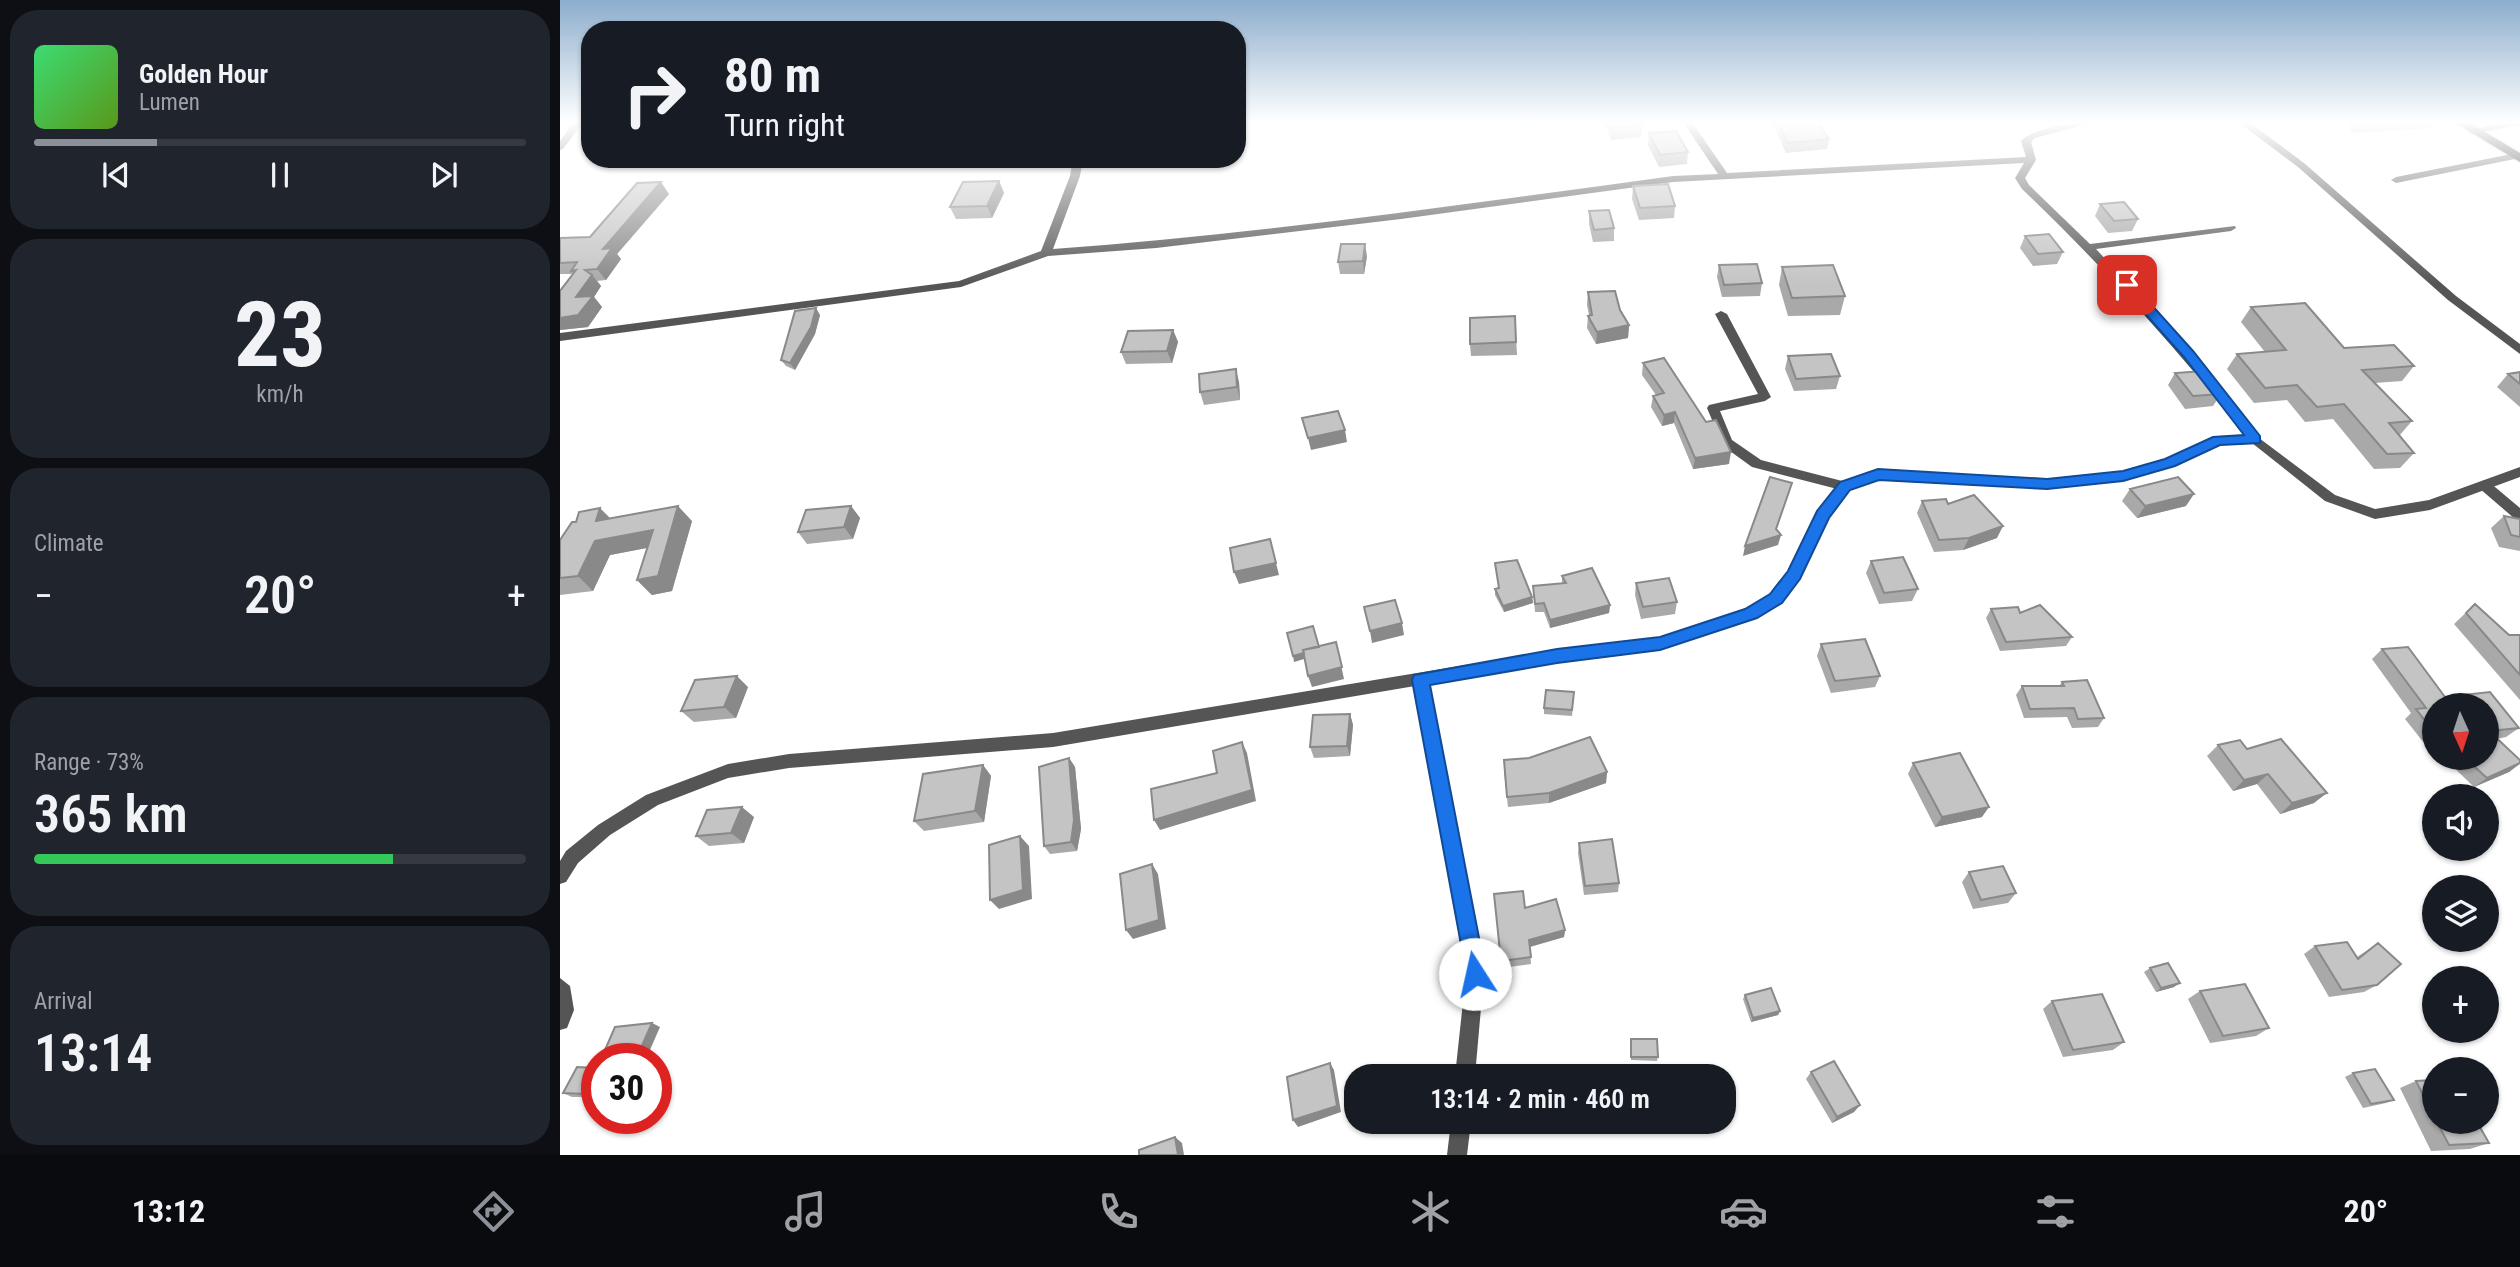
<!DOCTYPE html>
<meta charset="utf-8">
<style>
:root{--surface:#171b24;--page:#20242c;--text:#f1f3f6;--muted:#9ea1a6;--line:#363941;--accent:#8c9099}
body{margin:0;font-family:"Roboto Condensed",sans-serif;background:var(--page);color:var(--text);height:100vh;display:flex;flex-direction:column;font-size:26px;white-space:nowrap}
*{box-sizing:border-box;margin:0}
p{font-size:23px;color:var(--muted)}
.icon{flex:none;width:38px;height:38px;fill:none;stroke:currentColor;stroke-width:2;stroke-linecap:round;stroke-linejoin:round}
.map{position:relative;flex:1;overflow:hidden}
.panel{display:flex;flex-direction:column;gap:10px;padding:10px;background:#0d0f14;width:560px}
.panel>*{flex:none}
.banner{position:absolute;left:21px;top:21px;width:665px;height:147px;border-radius:28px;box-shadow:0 2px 5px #0004;background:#171b24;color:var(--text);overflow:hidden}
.needle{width:46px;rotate:177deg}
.tools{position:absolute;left:1862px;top:693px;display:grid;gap:14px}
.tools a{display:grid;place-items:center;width:77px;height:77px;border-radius:50%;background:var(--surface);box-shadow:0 2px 5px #0004;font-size:35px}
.speed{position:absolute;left:21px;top:1043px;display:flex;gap:14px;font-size:35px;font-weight:700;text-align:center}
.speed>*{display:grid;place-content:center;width:91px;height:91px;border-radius:50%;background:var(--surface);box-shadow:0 2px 5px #0004;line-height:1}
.speed .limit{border:10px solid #d22;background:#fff;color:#111}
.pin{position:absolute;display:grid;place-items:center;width:60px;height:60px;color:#fff;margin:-30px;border-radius:14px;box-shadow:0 4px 10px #0006}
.me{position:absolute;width:77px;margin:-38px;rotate:350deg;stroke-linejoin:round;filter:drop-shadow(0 0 5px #0008)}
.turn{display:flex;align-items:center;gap:24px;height:147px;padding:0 28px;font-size:32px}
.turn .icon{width:91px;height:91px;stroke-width:2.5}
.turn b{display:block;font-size:49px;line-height:60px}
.big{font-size:52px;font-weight:600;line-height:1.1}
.panel .card{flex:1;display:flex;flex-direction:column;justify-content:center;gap:10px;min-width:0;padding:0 24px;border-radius:28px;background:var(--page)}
.panel .dial{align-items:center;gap:0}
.dial b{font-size:91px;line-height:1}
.song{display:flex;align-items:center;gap:21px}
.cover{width:84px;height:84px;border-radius:10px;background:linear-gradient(135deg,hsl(140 70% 55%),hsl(90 70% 35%))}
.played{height:7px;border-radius:4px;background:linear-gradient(90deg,var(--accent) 25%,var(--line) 25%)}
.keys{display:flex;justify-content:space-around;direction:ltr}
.heat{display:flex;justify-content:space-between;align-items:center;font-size:38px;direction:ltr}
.charge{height:10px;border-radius:5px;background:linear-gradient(90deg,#34c759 73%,var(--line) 0)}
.trip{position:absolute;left:784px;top:1064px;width:392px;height:70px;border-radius:28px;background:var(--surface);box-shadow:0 2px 5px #0004;font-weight:600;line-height:70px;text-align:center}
.dock{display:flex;height:112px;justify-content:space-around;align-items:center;background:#090b0e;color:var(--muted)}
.dock .icon{width:49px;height:49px}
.dock .current{color:var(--accent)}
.dock b{font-size:32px;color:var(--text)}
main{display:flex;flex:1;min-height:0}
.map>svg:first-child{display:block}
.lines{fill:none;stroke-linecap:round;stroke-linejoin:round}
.primary-casing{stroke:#dbdbdb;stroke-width:3}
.minor{fill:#555;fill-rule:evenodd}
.tertiary{fill:#555;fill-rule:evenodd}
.primary{fill:#000;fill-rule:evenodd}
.wall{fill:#a9a9a9}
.shaded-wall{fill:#898989}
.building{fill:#c4c4c4;stroke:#898989;stroke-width:2}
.route{fill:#1a73e8;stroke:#114b97;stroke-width:2}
</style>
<main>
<section class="panel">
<div class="card">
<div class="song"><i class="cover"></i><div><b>Golden Hour</b><p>Lumen</p></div></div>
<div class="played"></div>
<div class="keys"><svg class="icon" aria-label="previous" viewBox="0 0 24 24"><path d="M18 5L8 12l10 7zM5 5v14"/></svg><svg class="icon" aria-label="pause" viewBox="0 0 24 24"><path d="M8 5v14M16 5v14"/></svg><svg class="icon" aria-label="next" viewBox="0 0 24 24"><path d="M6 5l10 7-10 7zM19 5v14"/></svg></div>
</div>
<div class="card dial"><b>23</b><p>km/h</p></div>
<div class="card"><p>Climate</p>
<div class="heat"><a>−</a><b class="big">20°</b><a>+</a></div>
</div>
<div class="card"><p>Range · 73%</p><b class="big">365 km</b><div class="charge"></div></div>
<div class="card"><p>Arrival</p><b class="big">13:14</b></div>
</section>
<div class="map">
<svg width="1960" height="1155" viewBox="0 0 1960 1155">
<rect width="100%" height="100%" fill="#fff"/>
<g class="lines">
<!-- primary casing -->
<g class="primary-casing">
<path id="primary" d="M1894,122h14l52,31v9z"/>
</g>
<!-- minor -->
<path class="minor" d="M1123,122h9l35,51 299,-16 -5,-16c14,-14 55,-19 74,-19l-60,16 -4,4 5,18 -11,18 4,7 61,59 145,-18 1,2 -5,3 -135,18 82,88 83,102 -6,4 -4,-1c-71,-90 -146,-174 -229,-253l-7,-11 9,-15 -351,19 -272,37 -245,29 -108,8 -87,31 -401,54v-8l399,-52 82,-30 29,-75 3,-17h10l-3,17 -27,73c207,-15 414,-45 620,-73l45,-2z
M1678,122h11l55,41 152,133 64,48v10l-72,-54 -150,-133z
M1942,122h18v3l-48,9 -5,-3z
M1957,153l3,1v4l-124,25 -5,-3 5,-3z
M1161,311l6,3 44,83 -6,4 -45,10 12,29 29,20 89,23 2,3 -2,3 -5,2 -93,-24 -29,-21 -16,-38 2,-3 49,-11 -43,-80z
M1924,480l5,2 31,26v13l-5,-2 -36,-31 -2,-3z
M860,674l5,2 3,4 56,294 -9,102h-20l11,-102 -54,-294 3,-4z
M0,978l10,8 4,24 -7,18 -7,2z
M891,1122h20l-4,33h-20z"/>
<!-- tertiary -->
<path class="tertiary" d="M14,122h9l-20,27 -3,1v-9z
M1695,435l80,60 40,14 54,-9 91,-33v10l-90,33 -55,9 -50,-18 -73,-58 -32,1 -46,22 -51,15 -76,8 -169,-9 -28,9 -22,28 -28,62 -19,23 -25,15 -96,33 -103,12 -504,85 -264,21 -61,10 -70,27 -48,30 -32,28 -12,19 -6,2v-23l6,-10 32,-26 48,-30 82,-31 61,-10 264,-21 504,-83 103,-12 86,-29 25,-15 18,-22 28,-60 23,-29 38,-13 169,9 76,-8 42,-11 53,-24z"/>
<!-- primary -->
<use href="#primary" class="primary"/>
</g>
<!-- wall -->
<path class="wall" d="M1044,122h37l1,3 -1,12 -30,3z
M1212,122h45l12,17 -2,10 -41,4z
M1789,122h87l-4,6 -81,5 -1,-9z
M1089,133l39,19 -1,12 -28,3 -11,-22z
M439,181l5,12 -12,25 -36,1 -6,-12z
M1073,186l42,20 -1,12 -35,2 -7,-21z
M109,194l-52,60 4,5 -15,21 -9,1 4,5 -7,11 8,10 -14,20 -28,3v-39l13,-17h-13v-36l30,-1z
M1540,204l38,15 -6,12 -24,2 -13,-17z
M1029,211l25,17v13l-21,1 -4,-18z
M1465,236l38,16 -6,12 -24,2 -13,-18z
M807,256l-3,18h-24l-2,-12z
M1159,265l43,18 -2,13 -38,1 -5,-20z
M1222,267l63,29 -5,19 -52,1 -9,-31z
M1028,292l32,18 9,15 -1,13 -32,6 -9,-16 1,-12 1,-1 -2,-10z
M1691,307l93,41 70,18 -12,15 -27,2 37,38 -13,15 15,17 -14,15 -26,1 -41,-50 -28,3 -18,-22 -33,3 -27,-34 10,-15 28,-2 -24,-30z
M260,315l-5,19 -20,36 -9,-4 -5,-6z
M955,316l2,39 -46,1 -1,-12z
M613,330l5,12 -6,21 -46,1 -5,-12z
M1228,356l52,20 -4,13 -42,2 -9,-22z
M1083,363l86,101 -36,5 -19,-46 -12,3 -11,-19 2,-11 3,-1 -14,-20z
M1960,372v35l-23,-20 11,-13z
M1615,373l46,21 -8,12 -28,3 -17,-24z
M679,382l1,18 -36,5 -4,-13z
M1570,489l56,17 -49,12 -15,-17z
M1362,501l26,3 49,34 -34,12 -29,2 -17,-39z
M291,506l9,12 -7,21 -46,5 -9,-12z
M1944,516l16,3v32l-21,-4 -8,-19z
M51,519l81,2 -20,70 -20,4 -15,-15 10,-32 -37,7 -17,36 -33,4v-55z
M1311,561l47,28 -6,12 -33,3 -13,-31z
M935,563l37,34 1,6 -29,9 -9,-17v-6l4,-1z
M1002,576l48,29 -1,8 -59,15 -6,-16h-9l-2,-26 29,-2z
M1076,583l41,19 -2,12 -34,5 -6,-24z
M1915,604l34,31h11v65l-66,-76z
M1431,609l29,4 52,24 -6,9 -66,5 -14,-33z
M1261,644l59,32 -5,11 -44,6 -14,-37z
M1822,649l63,48 74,31 -13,9 -10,2 24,21v4l-11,8 -35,15 -30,-29h43l-53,-53v44l-7,-7 -3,1 -19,-24 6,-6 -39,-54z
M1502,682l42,36 -6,9 -26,1 -5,-11 -43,1 -8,-23 6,-9h37z
M188,687l-12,31 -42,4 -13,-11z
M1014,692l-2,24 -28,-2v-6z
M790,714l3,11 -3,31 -36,2 -4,-11z
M1658,745l29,4 67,54 -34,11 -23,-30 -24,7 -26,-35z
M509,758l6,9 6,62 -4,22 -27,3 -6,-8z
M1353,763l69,54 -47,10 -27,-53z
M423,765l8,11 -7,46 -60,9 -10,-10z
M944,771l103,1 -1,11 -57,20 -41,4z
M194,817l-10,26 -35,3 -13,-10z
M1019,843l40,40 -1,9 -34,3 -6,-42z
M1409,872l47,21 -8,10 -35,6 -11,-27z
M934,894l31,14 40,22 -1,7 -34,10 1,17 -30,4z
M1818,943l-1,42 -13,7 -35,5 -25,-43 11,-8 42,11z
M1590,968l24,19 -18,5 -12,-20z
M1640,991l69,37 -13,8 -46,7 -22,-44z
M1185,995l35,16 -2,4 -27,7 -8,-23z
M1492,1001l72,41 -11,8 -50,7 -20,-48z
M1071,1039l27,18 -1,4 -26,-1z
M37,1068v26l-2,3h-23l-9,-4z
M1251,1072l49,33 -6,7 -22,11 -26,-44z
M1793,1073l41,27 -8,3 -23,5 -18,-31z
M1874,1080v42h43l12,21 -19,6 -39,2 -31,-63 16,-7z"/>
<!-- shaded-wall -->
<path class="shaded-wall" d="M439,181l5,12 -12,25 -5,-12z
M101,182l8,12 -52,60 4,5 -15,21 -9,-11 6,-20z
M805,244l2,12 -3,18 -1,-13z
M32,275l9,11 -7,11 8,10 -14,20 -28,3v-12z
M256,308l4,7 -5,19 -20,36 -5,-7z
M1069,325l-1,13 -32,6 1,-12z
M613,330l5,12 -6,21 -5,-12z
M676,369l3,13 1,18 -3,-13z
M1115,412l-1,11 -12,3 2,-11z
M785,430l2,12 -36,8 -3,-12z
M1171,452l-2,12 -36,5 2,-11z
M1232,483l-18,54 7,-2 -3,10 -35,11 2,-10 31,-17z
M1634,494l-8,12 -49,12 8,-12z
M118,506l14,15 -20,70 -20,4 -15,-15z
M291,506l9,12 -7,21 -9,-12z
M40,508l15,15 -19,-2z
M1443,526l-6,12 -34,12 6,-12z
M93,530l14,14 -57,11 -17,36 -15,-15 17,-35z
M710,539l9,36 -40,9 -5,-12z
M972,597l1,6 -29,9 -1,-6z
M1050,605l-1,8 -59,15v-8z
M842,623l2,12 -32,8 -2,-12z
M776,642l8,37 -32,8 -4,-11z
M759,649l2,5 -27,8 -1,-6z
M177,676l11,11 -12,31 -12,-11z
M790,714l3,11 -3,31 -3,-10z
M682,742l5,11 9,48 -96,29 -6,-10 98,-30z
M509,758l6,9 6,62 -4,22 -6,-9z
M1960,763l-11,9 -35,15 13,-9z
M423,765l8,11 -7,46 -9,-11z
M1047,772l-1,11 -57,20v-10z
M1708,774l-11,10 -24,7 11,-11z
M1767,793l-13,10 -34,11 12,-11z
M182,807l12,10 -10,26 -13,-10z
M1429,807l-7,10 -47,10 7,-10z
M460,836l9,10 3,53 -33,10 -9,-9z
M592,864l6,10 8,55 -33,10 -7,-9z
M1005,930l-1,7 -35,10v-7z
M1620,983l-6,4 -18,5 5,-4z
M1220,1011l-2,4 -27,7 2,-4z
M92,1023l8,4 -14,32h-10z
M770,1063l4,7 7,42 -43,15 -5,-7z
M28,1089l9,4 -2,4 -9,-3z
M1300,1105l-6,7 -22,11 5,-6z
M615,1137l7,6 2,12h-6z"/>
<!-- building -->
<path class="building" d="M1049,122h32l1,3 -31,3z
M1218,122h39l12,17 -41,4z
M1116,131l12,21 -28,3 -11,-22z
M439,181l-12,25 -37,1 13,-25z
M101,182l-58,67 9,-1 -15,21 -12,1 7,5 -16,22 17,-1 -15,19 -18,3v-27l16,-21 -5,1 6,-9 -17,1v-25l30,-1 47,-54z
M1108,184l7,22 -35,2 -7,-22z
M1564,202l14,17 -24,2 -14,-17z
M1049,210l5,18 -20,2 -5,-19z
M1489,234l14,18 -25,2 -13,-18z
M781,244h24l-2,17 -25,1z
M1197,264l5,19 -38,2 -5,-20z
M1273,265l12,31 -53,2 -10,-31z
M1055,291l5,19 9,15 -32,7 -9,-16 4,-1 -4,-23z
M1745,303l39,45 50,-3 20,21 -52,4 50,51 -23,2 25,30 -27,1 -43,-50 -27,3 -20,-22 -32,3 -28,-34 49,-4 -35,-43z
M256,308l-5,19 -21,36 -9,-3 14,-49z
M955,316l1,26 -46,2v-26z
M613,330l-6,21 -46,1 7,-21z
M1271,354l9,22 -44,3 -8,-23z
M1104,358l42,64 10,-2 15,32 -36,6 -20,-46 -11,3 -11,-19 11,-3 -21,-30z
M676,369l1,18 -37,5 -1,-18z
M1643,371l18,23 -28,2 -18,-23z
M1960,372v12l-12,-10z
M778,411l7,19 -37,8 -6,-20z
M1210,477l22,6 -16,46 5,6 -36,11z
M1618,477l16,17 -49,12 -15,-17z
M1414,495l29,31 -34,12 -30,2 -17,-39 24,-2 2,5z
M118,506l-20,70 -21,4 16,-50 -58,11 -17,35 -18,2v-38l12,-18h4l3,-10 21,-4 -4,13z
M291,506l-7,21 -46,5 8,-22z
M1944,516l16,3v18l-9,-2z
M710,539l6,24 -42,9 -4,-24z
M1343,557l15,32 -34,4 -13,-32z
M957,560l15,37 -29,9 -8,-17 4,-1 -4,-25z
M1032,568l18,37 -60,15 -6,-17 -9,1 -2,-18 33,-3 -4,-7z
M1109,578l8,24 -34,5 -7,-24z
M835,600l7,23 -32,8 -6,-24z
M1915,604l34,31h11v40l-54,-62z
M1480,605l32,32 -66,5 -15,-33 27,-2 2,6z
M753,626l6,21 -16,3 1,3 -11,3 -6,-23z
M1305,639l15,37 -45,5 -14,-37z
M776,642l6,25 -34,9 -5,-26z
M1848,647l37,50 45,-5 29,36 -30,3 31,29v3l-33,15 -22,-20h22v-53h-53v27l-18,-23 10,-1 -44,-59z
M177,676l-13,31 -43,4 14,-31z
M1527,680l17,38 -26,1 -4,-11 -44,1 -8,-23h42l-2,-4z
M986,690l28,2 -2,18 -28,-2z
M790,714l-3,32 -37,1 3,-32z
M1030,737l17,35 -58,21 -42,4 -3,-37 25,-2z
M1721,739l46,54 -35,10 -24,-29 -24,6 -26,-35 22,-5 7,9z
M682,742l10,48 -98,30 -3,-31 66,-16 -4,-22z
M1400,753l29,54 -47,10 -29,-54z
M509,758l5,62 -3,22 -27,4 -5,-79z
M423,765l-8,46 -61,10 9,-47z
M182,807l-11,26 -35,3 11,-26z
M460,836l3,54 -33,10 -1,-55z
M1052,839l7,44 -34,3 -6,-43z
M592,864l7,56 -33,10 -6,-56z
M1443,866l13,27 -35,7 -12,-28z
M963,891l2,17 31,-9 9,31 -36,10 2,17 -30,4 -7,-67z
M1787,942l11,17 20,-16 23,21 -24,21 -35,5 -27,-44z
M1608,963l12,20 -19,5 -11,-20z
M1685,984l24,44 -46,8 -23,-45z
M1211,988l9,23 -27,7 -8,-23z
M1542,994l22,48 -51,8 -21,-49z
M92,1023l-16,36h-35l14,-32z
M1071,1039h26l1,18h-27z
M1274,1061l26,44 -23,12 -26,-45z
M770,1063l7,43 -44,14 -6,-43z
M17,1067l20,1v21h-9l-2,5 -23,-1z
M1815,1069l19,31 -23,4 -18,-31z
M1874,1080v37l-18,-36z
M1877,1122h40l12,21 -40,2z
M615,1137l3,18h-39v-5z"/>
<!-- sky -->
<linearGradient id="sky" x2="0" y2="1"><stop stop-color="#8cadcc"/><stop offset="0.43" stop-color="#fff"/><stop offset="1" stop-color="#fff" stop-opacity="0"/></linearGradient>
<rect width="1960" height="284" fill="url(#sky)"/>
<!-- route -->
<path class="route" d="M1562,282h9l62,69 67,85v7l-40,2 -45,21 -52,15 -76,8 -168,-9 -29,10 -21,28 -29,61 -18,24 -25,15 -97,32 -103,13 -127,22 56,289 -3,8 -8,3 -7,-3 -56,-302 2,-5 143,-26 103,-12 85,-28 25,-15 18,-23 29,-60 23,-29 38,-13 169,10 76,-8 42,-12 48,-22 31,-2 -60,-78 -62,-69z"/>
</svg>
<div class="tools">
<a><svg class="needle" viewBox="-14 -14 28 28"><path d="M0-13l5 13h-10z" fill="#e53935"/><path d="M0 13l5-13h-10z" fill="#9ea1a6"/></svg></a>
<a><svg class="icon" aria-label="sound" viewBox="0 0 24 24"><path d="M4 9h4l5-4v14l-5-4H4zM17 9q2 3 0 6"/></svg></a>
<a><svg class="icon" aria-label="layers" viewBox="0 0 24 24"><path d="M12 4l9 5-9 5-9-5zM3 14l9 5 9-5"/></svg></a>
<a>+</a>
<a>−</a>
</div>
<div class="speed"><div class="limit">30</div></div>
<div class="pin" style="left:1567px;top:285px;background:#d93025"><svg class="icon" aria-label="arrive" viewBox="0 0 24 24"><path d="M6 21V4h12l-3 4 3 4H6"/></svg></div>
<svg class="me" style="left:915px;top:974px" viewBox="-20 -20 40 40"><circle r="19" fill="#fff"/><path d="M0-13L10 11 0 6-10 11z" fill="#1a73e8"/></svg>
<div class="trip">13:14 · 2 min · 460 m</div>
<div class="banner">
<div class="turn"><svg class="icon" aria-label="right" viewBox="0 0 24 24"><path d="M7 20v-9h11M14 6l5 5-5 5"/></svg><div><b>80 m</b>Turn right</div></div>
</div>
</div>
</main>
<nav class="dock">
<b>13:12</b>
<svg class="icon current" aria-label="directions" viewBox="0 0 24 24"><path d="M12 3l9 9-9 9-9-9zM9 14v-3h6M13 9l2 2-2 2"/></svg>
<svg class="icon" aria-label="music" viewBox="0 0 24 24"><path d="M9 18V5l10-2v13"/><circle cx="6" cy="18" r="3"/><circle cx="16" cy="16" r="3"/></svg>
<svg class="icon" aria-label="phone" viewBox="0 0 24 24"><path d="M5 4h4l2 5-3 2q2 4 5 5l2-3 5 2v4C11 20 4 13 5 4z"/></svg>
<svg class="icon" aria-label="climate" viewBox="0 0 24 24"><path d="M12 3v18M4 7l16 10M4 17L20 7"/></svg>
<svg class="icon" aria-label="car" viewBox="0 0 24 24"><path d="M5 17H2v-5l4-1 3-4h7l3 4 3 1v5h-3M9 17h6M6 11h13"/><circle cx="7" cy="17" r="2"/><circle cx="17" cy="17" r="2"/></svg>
<svg class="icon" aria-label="filters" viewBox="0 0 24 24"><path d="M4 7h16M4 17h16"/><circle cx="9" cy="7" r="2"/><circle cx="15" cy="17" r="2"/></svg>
<b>20°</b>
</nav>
